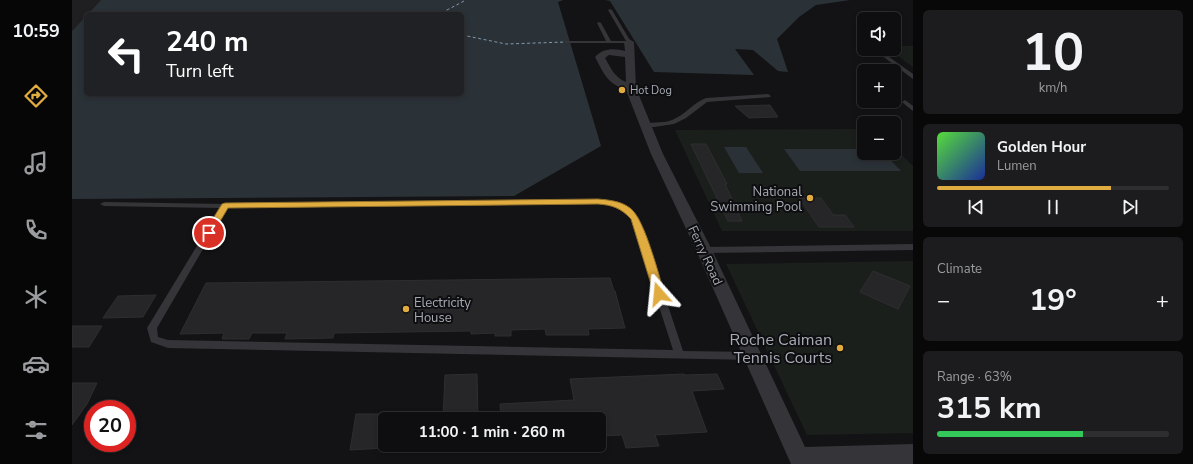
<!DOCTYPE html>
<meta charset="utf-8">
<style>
:root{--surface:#0e0e10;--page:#1c1c1e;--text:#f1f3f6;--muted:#9b9c9f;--line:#2e2e30;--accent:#e0ac40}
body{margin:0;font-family:"Nunito Sans",sans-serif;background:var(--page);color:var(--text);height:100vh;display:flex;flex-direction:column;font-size:15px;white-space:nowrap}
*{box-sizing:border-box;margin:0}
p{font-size:13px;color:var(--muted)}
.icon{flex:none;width:22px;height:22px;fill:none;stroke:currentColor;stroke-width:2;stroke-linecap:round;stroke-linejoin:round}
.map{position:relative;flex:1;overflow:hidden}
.details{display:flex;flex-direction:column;gap:10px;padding:10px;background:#080809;width:280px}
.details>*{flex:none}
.hud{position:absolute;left:12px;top:12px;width:380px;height:84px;border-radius:6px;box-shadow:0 2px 6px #0003,0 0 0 1px var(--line);background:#202124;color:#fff;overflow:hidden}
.fabs{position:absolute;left:785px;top:12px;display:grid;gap:8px}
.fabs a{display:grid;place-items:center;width:44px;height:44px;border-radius:6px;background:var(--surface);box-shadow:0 2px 6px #0003,0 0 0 1px var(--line);font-size:20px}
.speed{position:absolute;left:12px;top:400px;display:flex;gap:8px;font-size:20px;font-weight:700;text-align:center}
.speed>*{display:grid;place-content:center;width:52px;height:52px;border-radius:50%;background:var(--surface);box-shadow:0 2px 6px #0003,0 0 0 1px var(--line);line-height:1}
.speed .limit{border:6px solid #d22;background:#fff;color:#111}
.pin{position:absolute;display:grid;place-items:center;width:34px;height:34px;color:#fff;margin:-17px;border:2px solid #fff;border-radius:50%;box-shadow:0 1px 4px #0007}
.me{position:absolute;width:44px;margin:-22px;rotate:342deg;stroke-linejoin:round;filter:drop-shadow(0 0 3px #0008)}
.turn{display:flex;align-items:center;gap:14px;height:84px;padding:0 16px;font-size:18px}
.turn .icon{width:52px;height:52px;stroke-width:2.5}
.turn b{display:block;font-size:28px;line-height:34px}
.big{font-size:30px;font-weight:700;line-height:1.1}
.details .card{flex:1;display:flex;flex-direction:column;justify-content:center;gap:6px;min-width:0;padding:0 14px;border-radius:6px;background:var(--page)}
.details .dial{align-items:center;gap:0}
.dial b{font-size:52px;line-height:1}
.song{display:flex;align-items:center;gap:12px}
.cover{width:48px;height:48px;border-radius:6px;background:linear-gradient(135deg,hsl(110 70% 55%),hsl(230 70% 35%))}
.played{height:4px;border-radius:2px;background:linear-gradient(90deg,var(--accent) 75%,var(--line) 75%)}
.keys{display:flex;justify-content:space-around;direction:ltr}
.heat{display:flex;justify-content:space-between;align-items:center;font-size:22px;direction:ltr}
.charge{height:6px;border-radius:3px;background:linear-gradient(90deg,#34c759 63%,var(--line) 0)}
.trip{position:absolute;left:306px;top:412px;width:228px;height:40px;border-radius:6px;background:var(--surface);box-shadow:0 2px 6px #0003,0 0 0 1px var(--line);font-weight:700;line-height:40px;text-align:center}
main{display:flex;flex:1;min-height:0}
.dock{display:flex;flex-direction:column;width:72px;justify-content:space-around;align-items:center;background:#060606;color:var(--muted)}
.dock .icon{width:28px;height:28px}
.dock .selected{color:var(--accent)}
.dock b{font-size:18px;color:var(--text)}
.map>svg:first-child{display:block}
.built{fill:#1f1f22}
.green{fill:#1a1f1b}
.water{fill:#2b3237}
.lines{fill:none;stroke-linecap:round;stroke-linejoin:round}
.ferry{stroke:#8097ac;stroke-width:1;stroke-dasharray:3 2.5;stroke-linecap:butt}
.building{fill:#262629;stroke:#2e2e31}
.lane{fill:#353539;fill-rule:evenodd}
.street{fill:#353539;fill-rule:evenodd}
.route{fill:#e0ac40;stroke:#92702a}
.poi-dot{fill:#e0ac40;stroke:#0e0e10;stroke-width:1.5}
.labels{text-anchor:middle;stroke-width:4;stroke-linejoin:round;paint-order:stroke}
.far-poi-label{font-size:11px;fill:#a6aab4;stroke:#0e0e10;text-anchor:start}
.poi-label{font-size:13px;fill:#a6aab4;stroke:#0e0e10;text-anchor:end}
.street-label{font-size:13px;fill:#a6aab4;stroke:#0e0e10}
.near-poi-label{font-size:16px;fill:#a6aab4;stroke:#0e0e10;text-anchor:end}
</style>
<main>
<nav class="dock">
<b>10:59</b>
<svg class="icon selected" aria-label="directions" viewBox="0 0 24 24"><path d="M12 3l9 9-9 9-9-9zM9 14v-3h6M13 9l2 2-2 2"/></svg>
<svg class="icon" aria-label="music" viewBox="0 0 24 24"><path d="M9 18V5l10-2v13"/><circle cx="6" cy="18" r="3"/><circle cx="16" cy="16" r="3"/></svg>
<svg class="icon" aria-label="phone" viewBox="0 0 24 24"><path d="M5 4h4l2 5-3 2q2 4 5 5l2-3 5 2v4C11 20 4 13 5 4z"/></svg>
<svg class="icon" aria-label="climate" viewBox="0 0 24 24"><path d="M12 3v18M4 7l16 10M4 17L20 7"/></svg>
<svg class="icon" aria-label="car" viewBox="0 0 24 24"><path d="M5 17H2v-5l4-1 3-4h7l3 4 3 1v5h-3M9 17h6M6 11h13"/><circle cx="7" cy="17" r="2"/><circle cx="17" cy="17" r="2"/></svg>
<svg class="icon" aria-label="filters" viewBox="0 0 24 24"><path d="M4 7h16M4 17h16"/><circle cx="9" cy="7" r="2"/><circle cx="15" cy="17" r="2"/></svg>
</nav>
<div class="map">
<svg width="841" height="464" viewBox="0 0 841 464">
<rect width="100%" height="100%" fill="#131315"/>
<!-- built -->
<path class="built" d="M0,0h29l-13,14h-2v2l-14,15z"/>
<!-- green -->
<path class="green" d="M822,46h19v21l-25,-18h6z
M792,129v24h30v-6l19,19v65h-191l-47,-101z
M841,261v172l-106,2 -81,-171z"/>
<!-- water -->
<path class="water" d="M29,0h462l-5,2 43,144 -87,50 -442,3v-168l14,-15v78h376v-80h-374z
M533,0h245l-34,5 -17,12 -22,22 11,33 -10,-1 -25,-21 -18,-1 19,26 -100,-3 -44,-71z
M652,147h22l17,26h-24z
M712,149h80v4h20l17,18h-101z"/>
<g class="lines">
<!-- ferry -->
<path class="ferry" d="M375,14l-2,-3 21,-11
M390,35l44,9 60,-2"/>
</g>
<!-- building -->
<path class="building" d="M698,105l8,12 -29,1 -14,-12z
M619,144h15l21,40h-2l17,37h-14z
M727,198h22l12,17h12l9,12h-35z
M801,271l37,15 -12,23 -38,-17z
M538,278l4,13h1l10,37 -37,1 1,6h-43l-1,-6 -34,1v6h-16v-3l-24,1v-3l-137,2 -1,5 -48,1 2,-6h-35l-3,6h-27l2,-6 -44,1 26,-51z
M84,295l-13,22 -40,1 15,-22z
M0,326h30l-13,21h-17z
M405,374l1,45h-35l2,-44z
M612,374l1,1 32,-1 7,15 -32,2 15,41 -52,3 4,11 -33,2 -4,-13 -23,1v-17h-98l-1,-15 74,-4 -4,-21z
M0,383h25l-10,21 -15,21z
M284,414h29v34l-35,2z"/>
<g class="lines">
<!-- lane -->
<path class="lane" d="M538,9l2,1 19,32v1h-66v-2h41l-9,-18 2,-1 2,1 10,18h15l-18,-31z
M801,49h5l35,25v5z
M696,94l3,2 -1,1 -63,5 -21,16 -12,6 -20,3h-9l-3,-2c6,-4 21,-1 30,-5 13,-5 21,-17 34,-22z
M833,100l8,6v5l-10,-8 -1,-1z
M526,200c16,1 31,5 41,18l44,133 70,1 4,1 1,3 -1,3 -4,1 -585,-12 -17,-6 -4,-14 73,-120 -116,-2 -4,-2 4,-2 121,2zM526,204c14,1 24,5 33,15l42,131 -505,-10 -10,-3 -1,-9 70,-120z
M841,244v6l-209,3 -4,-3 4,-3z"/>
<!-- street -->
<path class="street" d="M557,39l5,3 2,46 27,66 49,96 93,197 108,-3v20h-122l-95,-214 -45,-96 -25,-64c-19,-7 -22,-16 -31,-33 8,-9 19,-9 30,-6l-1,-9zM537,55l16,2 1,25c-12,-5 -15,-14 -21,-24z"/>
</g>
<!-- route -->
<path class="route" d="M526,199c11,1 23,2 32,9 15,11 28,66 35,86l-2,2h-7l-2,-2 -23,-75c-10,-11 -19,-14 -33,-15l-370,4 -16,27 -3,1 -5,-3 18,-29 3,-1z"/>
<!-- markers -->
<g class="poi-dot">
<circle cx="550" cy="90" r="4"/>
<circle cx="738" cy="198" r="4"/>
<circle cx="334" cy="309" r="4"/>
<circle cx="768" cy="348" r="4"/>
</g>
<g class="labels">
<!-- far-poi labels -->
<g class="far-poi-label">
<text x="558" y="94">Hot Dog</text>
</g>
<!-- poi labels -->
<g class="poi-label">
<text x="730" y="196">National<tspan x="730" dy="15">Swimming Pool</tspan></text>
<text x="342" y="307" text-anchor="start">Electricity<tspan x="342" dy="15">House</tspan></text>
</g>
<!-- street labels -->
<g class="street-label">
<text transform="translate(634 255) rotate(65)" y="5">Ferry Road</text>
</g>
<!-- near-poi labels -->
<g class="near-poi-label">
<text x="760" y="345">Roche Caiman<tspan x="760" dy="18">Tennis Courts</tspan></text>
</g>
</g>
</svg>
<div class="fabs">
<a><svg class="icon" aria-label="sound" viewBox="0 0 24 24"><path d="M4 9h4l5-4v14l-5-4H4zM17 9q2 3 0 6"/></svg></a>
<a>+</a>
<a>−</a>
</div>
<div class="speed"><div class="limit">20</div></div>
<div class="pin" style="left:137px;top:233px;background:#d93025"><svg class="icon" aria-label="arrive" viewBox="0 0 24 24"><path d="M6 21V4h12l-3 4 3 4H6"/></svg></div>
<svg class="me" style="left:587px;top:294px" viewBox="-20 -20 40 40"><path d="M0-17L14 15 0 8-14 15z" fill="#e0ac40" stroke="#fff" stroke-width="4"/></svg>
<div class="trip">11:00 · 1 min · 260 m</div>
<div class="hud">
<div class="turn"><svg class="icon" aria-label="left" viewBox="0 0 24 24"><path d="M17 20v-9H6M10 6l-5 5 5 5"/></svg><div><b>240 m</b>Turn left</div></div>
</div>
</div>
<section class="details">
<div class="card dial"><b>10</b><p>km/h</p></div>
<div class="card">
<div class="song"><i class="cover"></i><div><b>Golden Hour</b><p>Lumen</p></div></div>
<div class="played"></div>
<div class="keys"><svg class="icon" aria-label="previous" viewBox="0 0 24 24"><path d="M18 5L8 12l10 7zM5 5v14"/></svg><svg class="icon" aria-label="pause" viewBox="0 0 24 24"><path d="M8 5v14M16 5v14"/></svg><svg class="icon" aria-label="next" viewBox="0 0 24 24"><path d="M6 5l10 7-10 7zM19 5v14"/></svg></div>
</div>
<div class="card"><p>Climate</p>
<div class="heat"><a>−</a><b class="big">19°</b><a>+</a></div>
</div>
<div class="card"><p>Range · 63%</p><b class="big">315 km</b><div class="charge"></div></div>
</section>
</main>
